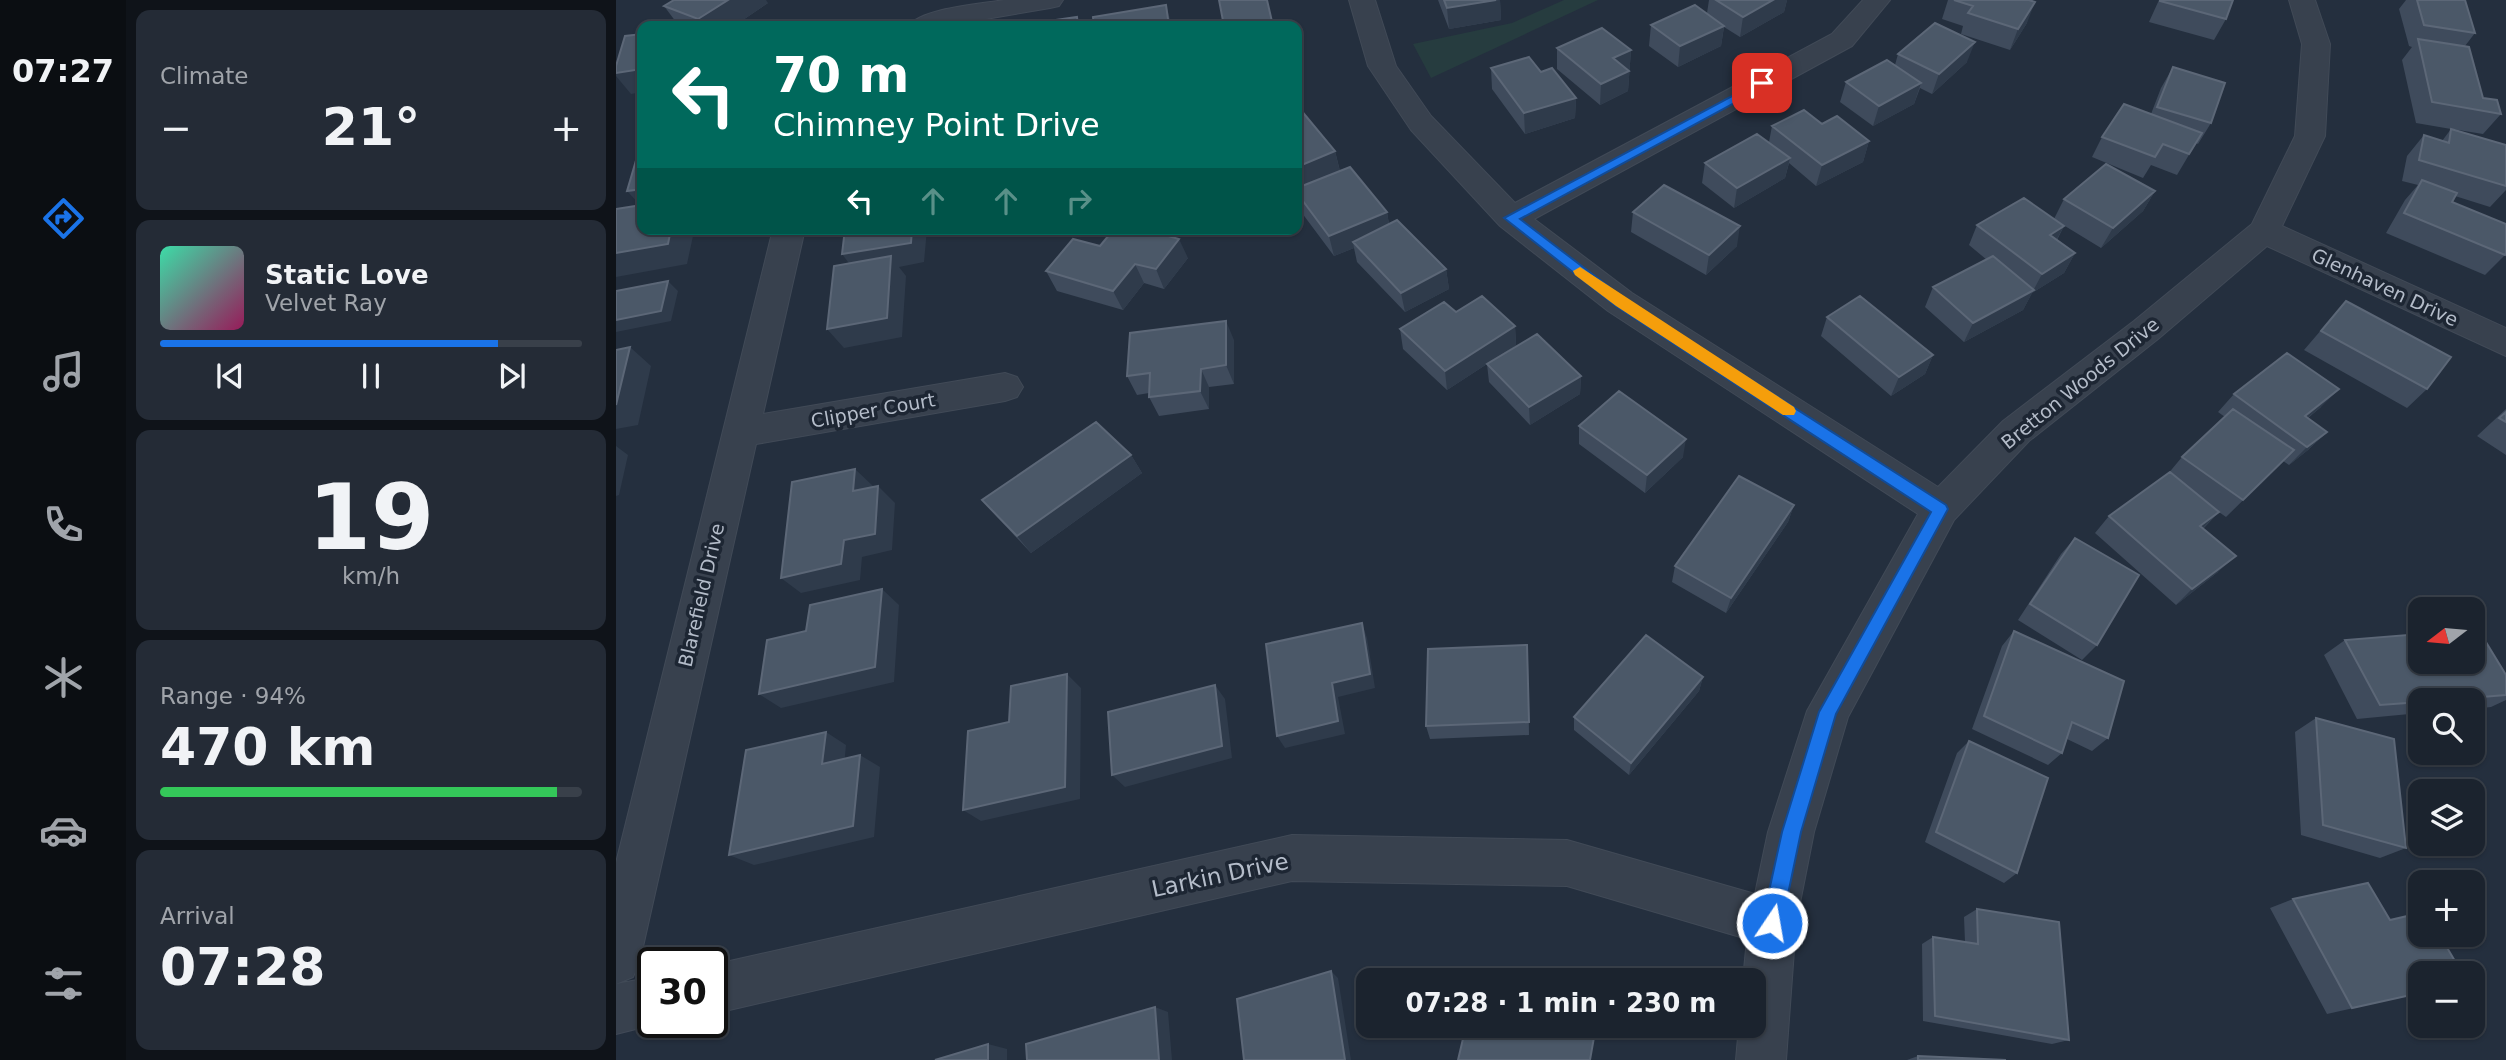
<!DOCTYPE html>
<meta charset="utf-8">
<style>
:root{--surface:#1b232e;--page:#242b36;--text:#f1f3f6;--muted:#a0a4aa;--line:#39404a;--accent:#1a73e8}
body{margin:0;font-family:"DejaVu Sans",sans-serif;background:var(--page);color:var(--text);height:100vh;display:flex;flex-direction:column;font-size:26px;white-space:nowrap}
*{box-sizing:border-box;margin:0}
p{font-size:23px;color:var(--muted)}
.icon{flex:none;width:38px;height:38px;fill:none;stroke:currentColor;stroke-width:2;stroke-linecap:round;stroke-linejoin:round}
.map{position:relative;flex:1;overflow:hidden}
.drawer{display:flex;flex-direction:column;gap:10px;padding:10px;background:#0f1319;width:490px}
.drawer>*{flex:none}
.hud{position:absolute;left:21px;top:21px;width:665px;height:214px;border-radius:14px;box-shadow:0 2px 5px #0004,0 0 0 2px var(--line);background:#00695c;color:#fff;overflow:hidden}
.needle{width:46px;rotate:254deg}
.controls{position:absolute;left:1792px;top:597px;display:grid;gap:14px}
.controls a{display:grid;place-items:center;width:77px;height:77px;border-radius:14px;background:var(--surface);box-shadow:0 2px 5px #0004,0 0 0 2px var(--line);font-size:35px}
.speed{position:absolute;left:21px;top:947px;display:flex;gap:14px;font-size:35px;font-weight:700;text-align:center}
.speed>*{display:grid;place-content:center;width:91px;height:91px;border-radius:50%;background:var(--surface);box-shadow:0 2px 5px #0004,0 0 0 2px var(--line);line-height:1}
.speed .limit{border:4px solid #111;border-radius:10px;background:#fff;color:#111}
.pin{position:absolute;display:grid;place-items:center;width:60px;height:60px;color:#fff;margin:-30px;border-radius:14px;box-shadow:0 4px 10px #0006}
.me{position:absolute;width:77px;margin:-38px;rotate:12deg;stroke-linejoin:round;filter:drop-shadow(0 0 5px #0008)}
.turn{display:flex;align-items:center;gap:24px;height:147px;padding:0 21px;font-size:32px}
.turn .icon{width:91px;height:91px;stroke-width:2.5}
.turn b{display:block;font-size:49px;line-height:60px}
.lanes{display:flex;align-items:center;height:66px;padding:0 21px;background:#0003;justify-content:center;gap:35px;direction:ltr}
.lanes .off{opacity:.35}
.big{font-size:52px;font-weight:700;line-height:1.1}
.drawer .card{flex:1;display:flex;flex-direction:column;justify-content:center;gap:10px;min-width:0;padding:0 24px;border-radius:14px;background:var(--page)}
.drawer .dial{align-items:center;gap:0}
.dial b{font-size:91px;line-height:1}
.song{display:flex;align-items:center;gap:21px}
.cover{width:84px;height:84px;border-radius:10px;background:linear-gradient(135deg,hsl(160 70% 55%),hsl(330 70% 35%))}
.played{height:7px;border-radius:4px;background:linear-gradient(90deg,var(--accent) 80%,var(--line) 80%)}
.keys{display:flex;justify-content:space-around;direction:ltr}
.heat{display:flex;justify-content:space-between;align-items:center;font-size:38px;direction:ltr}
.charge{height:10px;border-radius:5px;background:linear-gradient(90deg,#34c759 94%,var(--line) 0)}
.trip{position:absolute;left:740px;top:968px;width:410px;height:70px;border-radius:14px;background:var(--surface);box-shadow:0 2px 5px #0004,0 0 0 2px var(--line);font-weight:700;line-height:70px;text-align:center}
main{display:flex;flex:1;min-height:0}
.tab-bar{display:flex;flex-direction:column;width:126px;justify-content:space-around;align-items:center;background:#0b0e12;color:var(--muted)}
.tab-bar .icon{width:49px;height:49px}
.tab-bar .active{color:var(--accent)}
.tab-bar b{font-size:32px;color:var(--text)}
.map>svg:first-child{display:block}
.green{fill:#263c3f}
.lines{fill:none;stroke-linecap:round;stroke-linejoin:round}
.minor-casing{stroke:#414a57;stroke-width:2}
.minor{fill:#38414e;fill-rule:evenodd}
.wall{fill:#3f4b5c}
.shaded-wall{fill:#2f3b4b}
.building{fill:#4b5868;stroke:#5c6777;stroke-width:2}
.route{fill:#1a73e8;stroke:#114b97;stroke-width:2}
.slow{fill:#f59e0b}
.labels{text-anchor:middle;stroke-width:7;stroke-linejoin:round;paint-order:stroke}
.street-label{font-size:19px;fill:#b4bcc9;stroke:#1d2633}
.near-street-label{font-size:23px;fill:#b4bcc9;stroke:#1d2633}
</style>
<main>
<nav class="tab-bar">
<b>07:27</b>
<svg class="icon active" aria-label="directions" viewBox="0 0 24 24"><path d="M12 3l9 9-9 9-9-9zM9 14v-3h6M13 9l2 2-2 2"/></svg>
<svg class="icon" aria-label="music" viewBox="0 0 24 24"><path d="M9 18V5l10-2v13"/><circle cx="6" cy="18" r="3"/><circle cx="16" cy="16" r="3"/></svg>
<svg class="icon" aria-label="phone" viewBox="0 0 24 24"><path d="M5 4h4l2 5-3 2q2 4 5 5l2-3 5 2v4C11 20 4 13 5 4z"/></svg>
<svg class="icon" aria-label="climate" viewBox="0 0 24 24"><path d="M12 3v18M4 7l16 10M4 17L20 7"/></svg>
<svg class="icon" aria-label="car" viewBox="0 0 24 24"><path d="M5 17H2v-5l4-1 3-4h7l3 4 3 1v5h-3M9 17h6M6 11h13"/><circle cx="7" cy="17" r="2"/><circle cx="17" cy="17" r="2"/></svg>
<svg class="icon" aria-label="filters" viewBox="0 0 24 24"><path d="M4 7h16M4 17h16"/><circle cx="9" cy="7" r="2"/><circle cx="15" cy="17" r="2"/></svg>
</nav>
<section class="drawer">
<div class="card"><p>Climate</p>
<div class="heat"><a>−</a><b class="big">21°</b><a>+</a></div>
</div>
<div class="card">
<div class="song"><i class="cover"></i><div><b>Static Love</b><p>Velvet Ray</p></div></div>
<div class="played"></div>
<div class="keys"><svg class="icon" aria-label="previous" viewBox="0 0 24 24"><path d="M18 5L8 12l10 7zM5 5v14"/></svg><svg class="icon" aria-label="pause" viewBox="0 0 24 24"><path d="M8 5v14M16 5v14"/></svg><svg class="icon" aria-label="next" viewBox="0 0 24 24"><path d="M6 5l10 7-10 7zM19 5v14"/></svg></div>
</div>
<div class="card dial"><b>19</b><p>km/h</p></div>
<div class="card"><p>Range · 94%</p><b class="big">470 km</b><div class="charge"></div></div>
<div class="card"><p>Arrival</p><b class="big">07:28</b></div>
</section>
<div class="map">
<svg width="1890" height="1060" viewBox="0 0 1890 1060">
<rect width="100%" height="100%" fill="#242f3e"/>
<!-- green -->
<path class="green" d="M948,0h34l-167,78 -18,-34 99,-21z"/>
<g class="lines">
<!-- minor casing -->
<g class="minor-casing">
<path id="minor" d="M388,0h59l-4,6 -9,2 -105,18h-36c12,-18 73,-22 95,-26z
M733,0h26l21,66 35,50 84,87 317,-169 31,-34h27l-38,46 -318,173 98,74 306,194 65,-66 131,-100 118,-97 43,-88 7,-92 -13,-44h26l15,44 -5,92 -43,90 224,102v28l-239,-110 -109,93 -129,102 -75,79 -106,197 -34,115 -18,91 -10,137h-50l3,-34h15v-46h-11l4,-41 -180,-53 -275,-5 -580,133v-49l580,-130 275,5 188,54 13,-62 39,-121 111,-197 -310,-203 -108,-85 -89,-96 -43,-64z
M157,229h32l-42,185 242,-41 12,4 6,10 -6,10 -12,4 -249,43 -116,516 -7,17 -17,7v-121z
M37,977v45h11l-48,12v-50z"/>
</g>
<!-- minor -->
<use href="#minor" class="minor"/>
</g>
<!-- wall -->
<path class="wall" d="M822,0h62l1,20 -52,9z
M1093,0h78l-3,12 -44,25 -16,-10 -3,19 -43,21 -29,-21 2,-21 56,-12z
M1332,0h81l-2,23 -17,27 -49,-16 2,-8 -21,-7z
M1543,0h74l-7,19 -12,21 -65,-18z
M1790,0h59l10,33 -10,13 18,52 18,16 -18,20 -31,-5 54,16v45l-16,17 -35,-11 -3,6 53,53 -20,20 -99,-42 19,-33 13,-15 -16,-4 5,-25 17,-21 18,6 9,-12 -35,-6 -14,-63 10,-13 -3,-1 -10,-37z
M152,3l-34,23h-55l-15,-20z
M941,48l74,2 -3,41 -28,14 -43,-36z
M1282,54l69,8 -35,32 -12,-6 -6,16 -41,22 -33,-24 6,-20 49,-17z
M1557,67l38,56 -13,21 -2,-1 -19,32 -26,-10 -8,13 -51,-21 10,-20 49,-23 10,-26z
M875,68l50,4 35,26 -1,20 -50,16 -33,-45z
M681,110l38,41 5,20 47,41 2,12 57,45 3,20 -44,23 -48,-50 -3,-14 -20,8 -35,-47 -2,-8z
M1206,124l47,17 -6,21 -47,24 -27,-23 -4,15 -51,30 -32,-25 3,-20 64,-21 3,-16z
M1539,191l-12,20 -42,37 -41,-25 4,3 -7,14 18,13 -11,20 -32,20 -9,17 -59,32 -39,-35 8,-20 54,-27 -18,-15 8,-20 77,-6 10,-20z
M1017,212l104,34 -31,29 -75,-43z
M484,246l88,12 -24,31 -20,-6 -21,27 -66,-19 -11,-20z
M1730,301l81,88 -20,19 -103,-58z
M840,312l59,14 1,19 -17,12 82,19 -1,18 -50,31 -41,-43 -2,-18 -40,26 -44,-41 -3,-20z
M1211,317l106,38 -8,19 -34,22 -70,-60z
M618,340v44l-25,3v22l-50,7 -10,-19v-4l-12,2 -10,-19z
M1618,394l87,13 -13,11 19,14 -19,18 -19,15 -6,-4 -57,56 -10,-7 3,2 -16,17 15,43 -42,33 -81,-72 14,-17 58,-41 15,-18 43,-40 -7,-5z
M1890,409v46l-29,-19z
M963,426l104,31 -38,36 -66,-49z
M515,455l11,18 -111,80 -34,-36 -15,-17z
M1178,505l-6,17 -62,91 -54,-31 3,-16z
M1459,538l22,107 -15,15 -64,-40 43,-66z
M1398,631l94,107 -16,13 -25,-12 -5,14 -14,12 -76,-36 30,-83z
M1729,640l161,35v25l-15,7 -18,2v-9h-53v13l-63,6 -33,-64z
M912,660l1,75 -99,4 -4,-13z
M1087,677l-4,14 -70,84 -55,-45v-13z
M1700,718l90,130 -26,10 -79,-23 -6,-103z
M1353,741l48,132 -13,10 -79,-41 32,-89z
M1677,899l127,94 -93,21 -57,-106z
M1361,909l92,131 -17,4 -129,-23 -1,-77 11,-7 32,5 -1,-25z
M1302,1056l88,4h-99z"/>
<!-- shaded-wall -->
<path class="shaded-wall" d="M112,0h38l2,3 -34,23h-30l-6,-7z
M884,0l1,20 -52,9 -2,-21z
M1157,0h14l-3,12 -44,25 3,-20z
M1419,2l-8,21 -17,27 8,-21z
M550,5l6,21h-3z
M1108,26l-3,20 -43,21 2,-21z
M1359,42l-8,20 -35,32 7,-20z
M1015,50l-3,41 -28,14 1,-21 12,-26z
M26,69v23l-11,2 -15,-18v-3z
M1305,83l-7,21 -41,22 6,-20z
M960,98l-1,20 -50,16 -1,-21z
M1253,141l-6,21 -47,24 6,-21z
M719,151l5,21 -43,18v-23z
M1174,158l-5,20 -51,30 3,-20z
M26,189v18l-15,-16z
M1539,191l-12,20 -42,37 12,-20z
M771,212l3,20 -37,10 1,6 -20,8 -5,-20z
M1124,226l-3,20 -31,29 3,-20z
M1448,226l-11,20 -3,-11z
M55,229h15l7,7 -6,28 -71,13v-24z
M296,229h15l-3,33 -25,5 7,9 -4,61 -58,11 -17,-19 30,-55 -15,-20z
M563,239l9,19 -24,31 -8,-20z
M1459,253l-11,20 -32,20 -9,17 -59,32 9,-19 60,-32 9,-17z
M519,264l9,19 -21,27 -10,-19z
M830,269l3,20 -44,23 -4,-19z
M52,281l10,10 -7,30 -55,11v-12z
M610,321l8,19v44l-8,-19z
M899,326l1,19 -69,45 -2,-19z
M14,347l21,19 -13,59 -22,4v-24z
M1317,355l-8,19 -34,22 8,-19z
M585,369l8,18v22l-9,-18z
M965,376l-1,18 -50,31 -1,-18z
M1723,389l-18,18 -34,27 18,-18z
M1711,432l-19,18 -19,15 18,-18z
M1070,439l-3,18 -38,36 2,-18z
M0,446l12,9 -9,40 -3,1z
M515,455l11,18 -111,80 -14,-17z
M239,469l18,17 -2,22 -18,-17z
M262,486l17,17 -3,47 -30,7 -2,23 -59,13 -20,-15 63,-38z
M1178,505l-6,17 -62,91 5,-15z
M1603,512l-17,17 -2,-3z
M1620,556l-18,16 -42,33 16,-16z
M266,589l17,16 -5,77 -113,26 -22,-14z
M746,623l5,15 8,50 -37,9 7,37 -60,14 -8,-12 55,-53z
M451,674l14,14 -1,111 -99,22 -18,-11z
M1087,677l-4,14 -70,84 2,-12z
M599,685l10,14 7,59 -107,29 -13,-12z
M210,732l20,13 -3,31 -21,-12z
M244,755l20,12 -6,70 -120,28 -25,-10z
M715,971l7,7 13,82h-6z
M539,1007l13,5 4,48h-13z
M372,1044l19,5v11h-19z"/>
<!-- building -->
<path class="building" d="M58,0h54l-30,19 -34,-13z
M603,0h48l6,26h-49z
M828,0h52l-49,8z
M1100,0h57l-30,17z
M1338,0h75l6,2 -17,27 -50,-16 5,-7z
M1544,0h73l-7,19 -66,-18z
M1801,0h48l10,33 -51,-8z
M550,5l3,21h-75l-1,-9z
M1079,5l29,21 -44,20 -29,-21z
M461,17l1,9h-63z
M1319,23l40,19 -36,32 -41,-20z
M986,28l29,22 -18,8 16,13 -28,13 -44,-36z
M26,34v35l-26,4v-7l9,-30z
M1802,39l51,8 14,51 14,2 4,14 -69,-12z
M913,57l12,15 11,-4 24,30 -52,15 -33,-45z
M1271,60l34,23 -42,23 -33,-24z
M1557,67l52,16 -14,40 -54,-16z
M1508,104l78,29 -13,21 -26,-10 -8,13 -53,-20z
M684,109l35,42 -38,16v-57z
M1188,110l18,14 15,-8 32,25 -47,24 -50,-39z
M1835,129l55,16v41l-87,-26 5,-25 25,8z
M1141,134l33,24 -53,30 -32,-25z
M26,140v49l-15,2z
M1490,164l49,27 -42,37 -49,-29z
M734,167l37,45 -58,24 -32,-43v-5z
M1806,180l35,13 -5,9 54,22v29l-1,2 -101,-42z
M1048,185l76,41 -31,29 -76,-43z
M1408,198l40,28 -14,9 25,18 -33,21 -65,-49z
M26,205v24h29l-3,15 -52,9v-44z
M781,220l49,49 -45,24 -48,-51z
M229,229h67l-1,14 -69,11z
M498,229h30l35,10 -23,30 -21,-5 -22,27 -67,-20 27,-32 27,7z
M275,256l-4,62 -60,11 7,-63z
M1377,256l41,34 -61,33 -40,-36z
M52,281l-7,30 -45,9v-29z
M866,296l33,30 -70,45 -45,-42 44,-27 12,10z
M1244,296l73,59 -34,22 -72,-60z
M1730,301l105,56 -24,32 -106,-58z
M610,321v44l-25,4 -1,22 -51,6 1,-24 -23,3 3,-43z
M921,334l44,42 -52,31 -42,-43z
M14,347l-14,58v-55z
M1671,353l52,36 -34,27 22,16 -20,15 -73,-53z
M1003,391l67,48 -39,36 -68,-49z
M1617,409l61,41 -51,50 -61,-43z
M1890,412v10l-7,-4z
M480,422l35,33 -114,81 -35,-36z
M239,469l-2,22 25,-5 -3,48 -31,6 -3,24 -60,14 11,-96z
M1554,472l49,40 -19,14 36,30 -44,33 -83,-73z
M1123,476l55,29 -63,93 -56,-32z
M1459,538l64,37 -42,70 -67,-41z
M266,589l-7,78 -116,27 8,-54 39,-9 4,-26z
M746,623l8,51 -38,9 6,38 -61,15 -11,-92z
M1862,629l28,46v20l-61,5h-25v2l-40,3 -35,-65 75,-6v28h53v-32z
M1398,631l110,50 -16,57 -36,-16 -10,31 -78,-37z
M1030,635l57,42 -72,86 -57,-46z
M911,645l2,77 -103,4 2,-77z
M451,674l-2,113 -102,23 5,-79 41,-9 2,-36z
M599,685l7,61 -110,29 -4,-63z
M1700,718l78,21 12,109 -83,-23z
M210,732l-4,32 38,-9 -7,71 -124,29 17,-105z
M1353,741l79,37 -31,95 -81,-41z
M1752,883l22,37 30,-7v21h19l23,39h-42v20l-68,15 -59,-109z
M1361,909l82,13 10,118 -134,-24 -2,-79 45,7z
M715,971l14,89h-101l-7,-61z
M539,1007l4,53h-132l-1,-16z
M850,1026h130l-6,34h-132z
M372,1044v16h-53z
M1302,1056l88,4h-88z"/>
<!-- route -->
<path class="route" d="M1146,80l4,1v5l-246,133 105,80 321,206 2,4 -112,205 -35,118 -19,91 -3,7 -7,2 -7,-2 -3,-7 20,-91 37,-120 112,-200 -315,-206 -112,-88z"/>
<!-- slow -->
<path class="slow" d="M964,267l214,140 2,4 -2,4h-11l-167,-109 -41,-31 -2,-4z"/>
<g class="labels">
<!-- street labels -->
<g class="street-label">
<text transform="translate(1769 287) rotate(25)" y="7">Glenhaven Drive</text>
<text transform="translate(1464 383) rotate(-39)" y="7">Bretton Woods Drive</text>
<text transform="translate(257 410) rotate(-10)" y="7">Clipper Court</text>
<text transform="translate(85 595) rotate(-77)" y="7">Blarefield Drive</text>
</g>
<!-- near-street labels -->
<g class="near-street-label">
<text transform="translate(604 875) rotate(-12)" y="8">Larkin Drive</text>
</g>
</g>
</svg>
<div class="controls">
<a><svg class="needle" viewBox="-14 -14 28 28"><path d="M0-13l5 13h-10z" fill="#e53935"/><path d="M0 13l5-13h-10z" fill="#a0a4aa"/></svg></a>
<a><svg class="icon" aria-label="search" viewBox="0 0 24 24"><circle cx="10" cy="10" r="6"/><path d="M15 15l6 6"/></svg></a>
<a><svg class="icon" aria-label="layers" viewBox="0 0 24 24"><path d="M12 4l9 5-9 5-9-5zM3 14l9 5 9-5"/></svg></a>
<a>+</a>
<a>−</a>
</div>
<div class="speed"><div class="limit">30</div></div>
<div class="pin" style="left:1146px;top:83px;background:#d93025"><svg class="icon" aria-label="arrive" viewBox="0 0 24 24"><path d="M6 21V4h12l-3 4 3 4H6"/></svg></div>
<svg class="me" style="left:1156px;top:923px" viewBox="-20 -20 40 40"><circle r="17" fill="#1a73e8" stroke="#fff" stroke-width="3"/><path d="M0-11L8 9 0 5-8 9z" fill="#fff"/></svg>
<div class="trip">07:28 · 1 min · 230 m</div>
<div class="hud">
<div class="turn"><svg class="icon" aria-label="left" viewBox="0 0 24 24"><path d="M17 20v-9H6M10 6l-5 5 5 5"/></svg><div><b>70 m</b>Chimney Point Drive</div></div>
<div class="lanes"><svg class="icon" aria-label="left" viewBox="0 0 24 24"><path d="M17 20v-9H6M10 6l-5 5 5 5"/></svg><svg class="icon off" aria-label="ahead" viewBox="0 0 24 24"><path d="M12 20V5M6 11l6-6 6 6"/></svg><svg class="icon off" aria-label="ahead" viewBox="0 0 24 24"><path d="M12 20V5M6 11l6-6 6 6"/></svg><svg class="icon off" aria-label="right" viewBox="0 0 24 24"><path d="M7 20v-9h11M14 6l5 5-5 5"/></svg></div>
</div>
</div>
</main>
